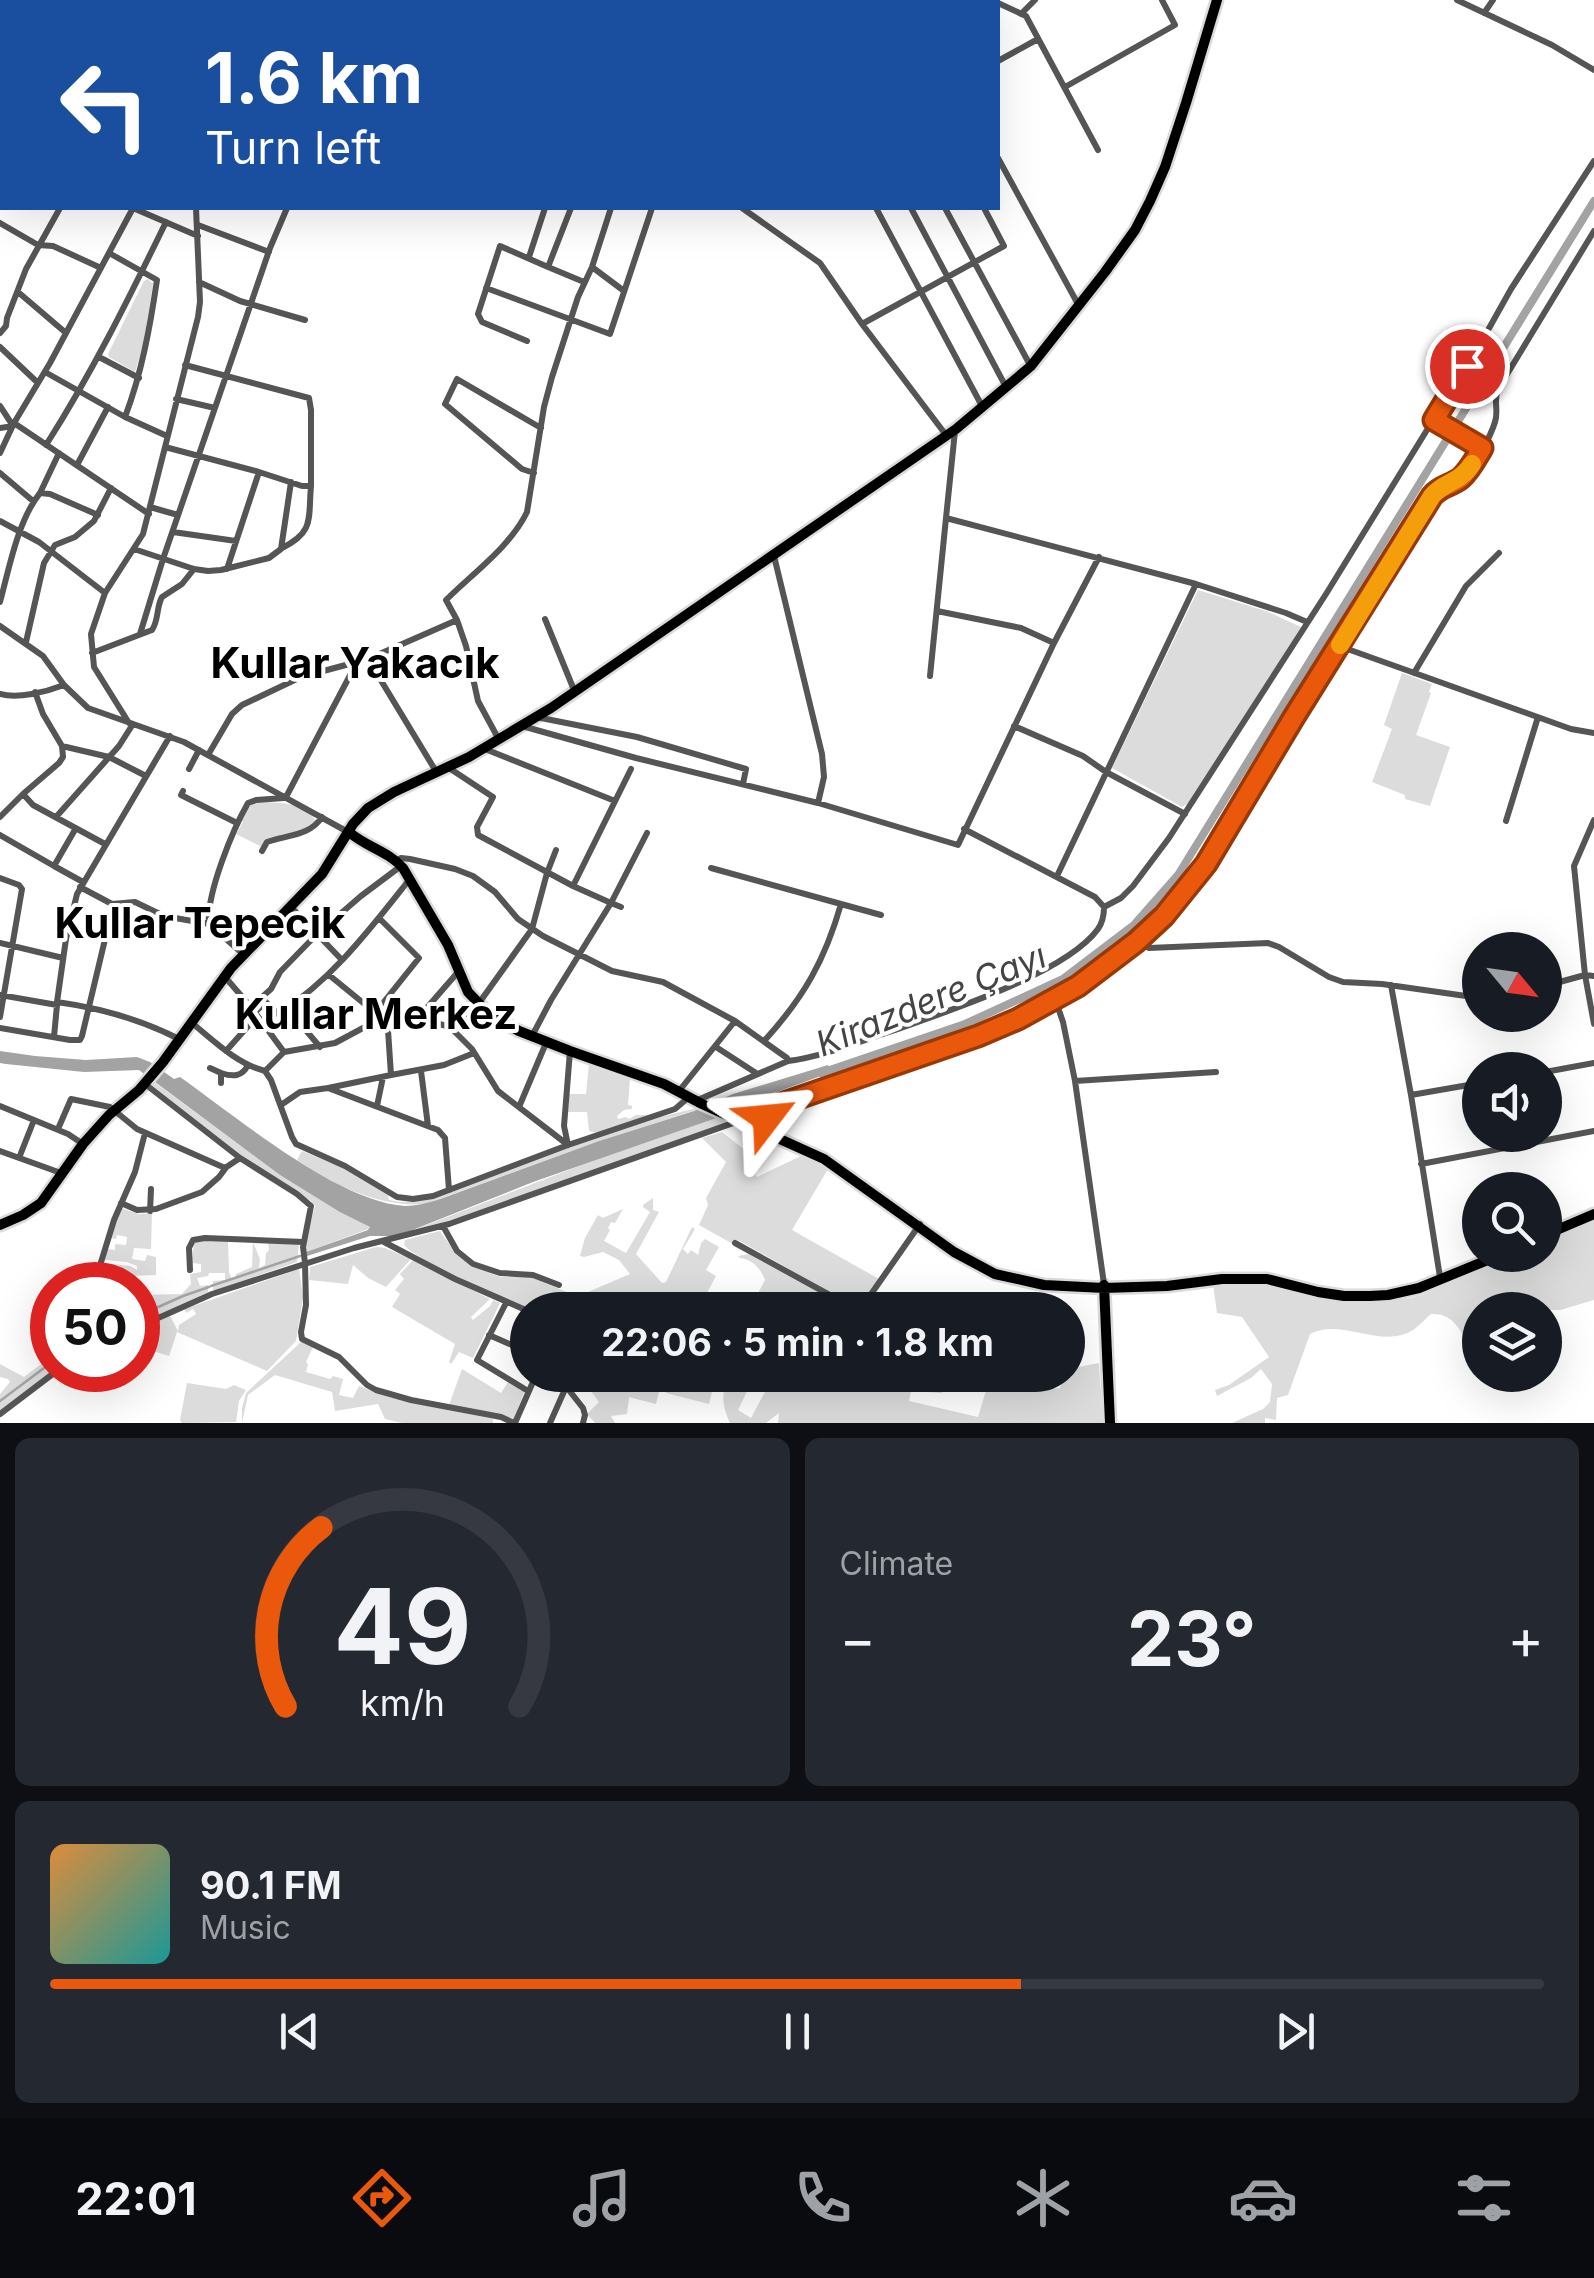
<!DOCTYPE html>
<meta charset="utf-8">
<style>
:root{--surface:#171b24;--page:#242831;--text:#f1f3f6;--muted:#9ea1a6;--line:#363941;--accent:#ea580c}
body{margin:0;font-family:Inter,sans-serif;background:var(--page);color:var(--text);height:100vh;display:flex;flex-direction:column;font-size:38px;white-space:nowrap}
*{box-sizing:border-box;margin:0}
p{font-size:32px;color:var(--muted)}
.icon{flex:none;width:55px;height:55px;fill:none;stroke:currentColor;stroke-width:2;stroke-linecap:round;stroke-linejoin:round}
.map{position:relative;height:1423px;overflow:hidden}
.sheet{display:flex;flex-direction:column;gap:15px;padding:15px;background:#0d0f14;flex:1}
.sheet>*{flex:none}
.guide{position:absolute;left:0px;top:0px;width:1000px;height:210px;box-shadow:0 10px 40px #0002;background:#1a4fa0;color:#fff;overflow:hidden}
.needle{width:65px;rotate:119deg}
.controls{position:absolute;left:1462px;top:932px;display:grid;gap:20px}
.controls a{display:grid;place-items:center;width:100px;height:100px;border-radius:50%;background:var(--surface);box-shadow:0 10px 40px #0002;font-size:50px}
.speed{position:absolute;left:30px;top:1262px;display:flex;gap:20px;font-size:50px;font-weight:700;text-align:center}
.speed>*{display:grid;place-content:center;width:130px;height:130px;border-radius:50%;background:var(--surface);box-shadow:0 10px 40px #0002;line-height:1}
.speed .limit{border:15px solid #d22;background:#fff;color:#111}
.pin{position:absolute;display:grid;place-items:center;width:85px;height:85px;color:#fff;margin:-42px;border:5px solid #fff;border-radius:50%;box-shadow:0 2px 10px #0007}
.me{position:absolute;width:110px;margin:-55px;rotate:61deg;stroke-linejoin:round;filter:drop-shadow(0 0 8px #0008)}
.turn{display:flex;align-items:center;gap:35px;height:210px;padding:0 40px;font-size:45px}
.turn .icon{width:130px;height:130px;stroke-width:2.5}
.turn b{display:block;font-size:70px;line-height:85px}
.big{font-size:75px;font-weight:700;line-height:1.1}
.sheet .tile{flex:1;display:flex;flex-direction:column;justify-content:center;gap:15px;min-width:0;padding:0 35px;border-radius:15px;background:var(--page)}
.sheet .dial{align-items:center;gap:0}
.dial svg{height:260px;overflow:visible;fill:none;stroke:var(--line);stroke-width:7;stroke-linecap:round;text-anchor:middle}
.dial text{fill:var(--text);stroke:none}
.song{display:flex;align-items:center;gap:30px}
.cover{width:120px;height:120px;border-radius:15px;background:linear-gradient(135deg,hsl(30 70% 55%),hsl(180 70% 35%))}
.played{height:10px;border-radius:5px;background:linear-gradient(90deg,var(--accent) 65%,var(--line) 65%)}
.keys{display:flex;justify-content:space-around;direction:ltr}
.heat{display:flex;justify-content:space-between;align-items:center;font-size:55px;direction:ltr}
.sheet .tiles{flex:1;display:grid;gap:15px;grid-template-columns:1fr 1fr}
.tile:last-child{grid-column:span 2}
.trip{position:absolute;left:510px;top:1292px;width:575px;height:100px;border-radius:50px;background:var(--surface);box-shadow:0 10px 40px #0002;font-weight:700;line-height:100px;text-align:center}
.dock{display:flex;height:160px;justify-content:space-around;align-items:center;background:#090b0e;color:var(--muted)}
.dock .icon{width:70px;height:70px}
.dock .active{color:var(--accent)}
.dock b{font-size:45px;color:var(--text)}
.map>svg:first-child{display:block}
.green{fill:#dcdcdc}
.water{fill:#a3a3a3}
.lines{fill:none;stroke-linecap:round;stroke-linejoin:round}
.stream{stroke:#a3a3a3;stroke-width:2.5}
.river{stroke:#a3a3a3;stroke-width:8}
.major-casing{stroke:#dbdbdb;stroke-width:15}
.minor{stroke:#555;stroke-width:6}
.major{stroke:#000;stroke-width:10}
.route-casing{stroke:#983908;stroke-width:25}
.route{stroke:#ea580c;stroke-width:18}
.slow{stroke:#f59e0b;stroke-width:18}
.labels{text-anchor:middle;stroke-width:8;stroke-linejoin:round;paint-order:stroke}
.water-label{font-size:35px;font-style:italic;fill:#444;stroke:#fff}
.district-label{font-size:42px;font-weight:bold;fill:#000;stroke:#fff}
</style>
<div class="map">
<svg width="1594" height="1423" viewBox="0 0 1594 1423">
<rect width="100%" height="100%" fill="#fff"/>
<!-- green -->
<path class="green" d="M148,279l5,5 -9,58 -9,30 -26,-15 -1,-3 36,-73z
M1198,590l68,21 35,16 -112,176 -7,4 -70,-39z
M1402,673l30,11 -3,8 2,1 -15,42 34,12 -20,59 -25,-7v-4l-33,-13 20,-53 -8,-4z
M253,802c23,1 52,-2 64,21l-55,24 -26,-13 7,-12 -2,-2z
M589,1064l41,14 -2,27 4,1v3l-8,1 -7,6 1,3 8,-2 3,2 7,-4h11l-49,18 -9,-2 -2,-19h-19l1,-18h17z
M153,1081l127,94 91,53 -65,24v-13l9,-33 -4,-5 -64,-41 -97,-74z
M697,1106l5,2 -103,33 -174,63c-44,4 -92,-19 -128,-44l5,-9 41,17 45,27 1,5 11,2 21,-1 218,-79 54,-13z
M721,1116l10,5 -266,95 -54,15 207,-80z
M722,1132l23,18 4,15 8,12 46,-22 25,14 -36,61 87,49 -19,27 -4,1 -116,-66 -5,-1 -2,4 -34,-19 9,-20 -2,-7 20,-36 -24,-24z
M653,1198v12l6,2 -23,42 26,29 4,-1 26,-55 3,2 -12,20 5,5 3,-4 7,5 3,-12 4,-4 14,8 -13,23 10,6 -18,34h-58l-28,-7 -1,7c-23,0 -57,4 -79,-1 -23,-6 -114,-48 -128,-64l1,-5 35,-9 16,23 16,13 29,10h30l38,16 5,5 56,-24 -11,-14 -16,-8 -19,5 -4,-1 5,-18 13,-23 5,3 20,-9 -8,14 -4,-1 -3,6 2,2 -6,11 22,12 24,-41 -7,-5v-2z
M121,1208l18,6 13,-1 -1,36 -17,-1 -2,11 13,2 2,-6 9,2v18l-54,2 -3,8h-3l8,-22 26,3 7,4v-4l-10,-4 -22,-2 1,-11 9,1v-6l11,1 1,-8 -10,-2 -1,4 -6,-1z
M1594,1220v80l-34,10h-80v41h-7c-13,-18 -17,-38 -42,-37 -6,5 -12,12 -18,16 -32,20 -72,-13 -103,4l-22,61 -11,3 -1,22 -11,-2v5h-33l31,-14 7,-7 2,-18 -11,-15 -10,9 -34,18 -2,-6 14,-5 40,-28 -27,-40 -25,-4 -4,-29 57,-1 56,17 62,1 23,-3 18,-6 83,-37h33v-14z
M203,1241h25l1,31 3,8 3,-2 1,-4 16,-7 1,-25 7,17 -1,9 6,-3 1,-12 3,-3 -1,-7 31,1 -2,18 -81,28h-3v-9l12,-1v-7h-16l-1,3 -11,2 3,8 8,-1v7l-70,32v-29l44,-1 9,-10 -1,-10 11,-2v-8l-9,-1 2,-21z
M376,1247l9,1 26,11 -25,28 -18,-9 -15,-13 -5,19 -39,-4 1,-13z
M749,1254l101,56h-101l16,-30c-4,-11 -13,-21 -25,-22l-2,-2z
M413,1260l77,39 -19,18 2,3 17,-14 3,-6 7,3 -27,55 -14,-6 -8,12 -2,-2 6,-18 -63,-37 8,-13 -5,-4 9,-11 -4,-5z
M299,1269l4,28 -7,44 -29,30 -90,-39 -8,24 -19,-6 -12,1v-20l32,-15 8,15 1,-6 17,-11 -3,-5 -7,4 -1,-4z
M301,1342l12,5 -7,15 2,2 -2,8 24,7 3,-3 10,3 -4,16 14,3 6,-12 30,11 104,22v4h-91l-17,-4 -7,-15 -43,7 -3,-19 -57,-17 -27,20 -6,28v-15l4,-15z
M52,1356l2,14 -54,41v-17l10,-12 -2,-3 -8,-2v-13l24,13z
M1099,1363l4,60h-325l1,-10 -13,10h-36c-8,-18 -9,-29 -2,-48h27l-17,35 13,8 23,-43h50l19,7 28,-1 3,-6 8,3 7,-3h55l-2,18 -31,-2 -2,10 69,16 9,-30 39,-8 -2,13 36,-4 3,-13h5v-6z
M462,1369l39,24 7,-11 16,10 -10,27 -65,-14z
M591,1375h72l-7,29 -27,-7 -2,17 -16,2 4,7h-20l-8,-9 12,-12 -11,-15z
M670,1375h46l-7,29 -43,-11z
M187,1383l39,6 8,-4 12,5 -7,11 -3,21 -54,1 -2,-3z"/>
<!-- water -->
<path class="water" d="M0,1051l35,5 51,4 51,-3 13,5 24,17 6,-2c57,40 156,124 225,129 13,0 26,-4 38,-8l156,-57 95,-30 39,-17 95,-29 4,7 -61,22 -52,23 -186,65 -123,49 -17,5h-23l-63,20 -1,-4 62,-22 2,-3 -30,-15 -60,-37 -141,-105 -55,2 -78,-8 -6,-1z"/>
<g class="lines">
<!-- stream -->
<path class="stream" d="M211,1286l89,-30
M138,1316l45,-20 26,-9
M0,1401l52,-39"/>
<!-- river -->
<path class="river" d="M821,1073l144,-49 98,-45 71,-54 44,-50 416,-674"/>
<!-- major casing -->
<g class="major-casing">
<path id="major" d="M349,832c17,15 39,19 54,36l45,77 20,47 22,23 29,16 51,20 94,33 38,20 122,55 130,93 41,22 49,11 60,3 63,-2 55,-7h45l51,13 26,4h26l18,-1 31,-7 81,-33
M771,1108l-4,11 5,9
M0,1225l23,-10 18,-12 42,-59 26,-29 30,-25 24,-28 68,-94 91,-94 31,-50 15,-16 26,-16 75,-35 82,-49 405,-279 75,-63 74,-94 30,-42 15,-29 15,-34 21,-64 31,-103
M1545,1235l49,-21
M1104,1285l6,138"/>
</g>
<!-- minor -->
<path class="minor" d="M177,0l4,2
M601,0l7,2
M1457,0l95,45 42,25
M271,2l1,-2
M495,2v-2
M567,2l1,-2
M652,2l7,-2
M680,2v-2
M875,2l1,-2
M998,3l28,13 72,134
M1484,13l9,-13
M1021,14l14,-14
M998,61l40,-22
M1065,87l110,-62 -13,-25
M0,148l2,1
M998,158l81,148
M133,208l65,28
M571,208l-23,59 36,15
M742,208l78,55 42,61 84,111
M876,208l107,200
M911,208l95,179
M945,208l85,157
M0,223l38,22 15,1 48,22
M198,225l71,27
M529,257l16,-49
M592,267l32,24
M199,282l41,19 65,19
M486,288l124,46 42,-126
M18,292l48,41
M862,324l142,-78 -20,-38
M0,333l6,-7 1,-8 19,-49 34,-61
M527,341l-45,-19 -4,-8 22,-68 48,21
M0,347l38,36
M99,357l40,21
M185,365l124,33 2,12v76h-9l-43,-14 -32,97
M45,372l80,45c17,-45 25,-90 32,-137l-48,-27
M176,399l39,9
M0,406l13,20 -13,2
M125,417l42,19
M1434,420l48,28
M14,423l135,91
M955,431l-9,87 250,66 90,29 21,9
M46,445c46,-72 83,-147 120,-223
M165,447l94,25
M0,453l14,-30 36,-60 83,-155
M77,465l31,-58
M0,473l33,28
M534,473l-12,-4 -77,-65 12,-25 84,49
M40,493l19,-40
M150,507l28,8
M0,521l39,21 66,51
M173,532l63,9
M282,548c33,-16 26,-30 29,-62
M134,549l60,20 14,2 13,-1 48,-12 12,-9 10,-67
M774,556l48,198 2,23 -6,26
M0,602c9,-33 18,-82 40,-109l10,1 48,21
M937,611l84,17 33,15
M545,619l29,71
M0,626l43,30 21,29 24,23 96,34 164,90
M140,634l23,-75 107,-311 17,-40
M26,642l18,-79 11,-18 20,-8 19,-16 17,-33
M1339,646l232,83 23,4
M92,653l60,-23c7,-10 4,-22 10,-33l20,-13 12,-15
M368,659l69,114
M1414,673l52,-87 33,-33
M930,676l16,-158
M35,692l8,22 19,32
M0,694c18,5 46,-2 64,-9
M536,717l101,20 109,32 -3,15
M129,723l-35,-56 -3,-33 14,-41 38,-59 55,-217 2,-15 -4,-94
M522,726l114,32 182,45 140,42 96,-202 45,-86
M1014,726l69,30 23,16 79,42
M498,738l-20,-37 -12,-55 -9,-26 -11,-20c27,-27 64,-53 81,-88l17,-105 8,-30 26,-80 14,-30 19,-59
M485,749l130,52
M208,755l24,-41 10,-9 59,-28 67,-18 89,-39
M449,768l44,29 -16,30 1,8 95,51 58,-117
M189,769l10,-19
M183,791l-2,4 56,28
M286,797l71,-135
M0,817l23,-23
M56,817l63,-71 14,-22
M1594,820l-20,46 11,109 9,49
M1506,821l32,-104
M76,828l-22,38 29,16
M964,829l131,68 9,10 17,-9 12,-12 36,-48 157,-244 157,-255 28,-50 83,-128
M0,835l54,31
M105,844l-72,-39 -10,-11 36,-31 4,-6 -1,-11 47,11 37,19
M262,851l5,-9c20,-7 43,-6 55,-25
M396,861l5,-3 9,1 45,10 18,7 22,16 23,27 25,17 69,35 51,11 72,39 52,37 1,3 -88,38
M711,868l130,36
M1057,876l139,-292
M0,878l19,7 3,4 -22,128
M112,904l23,-2 29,14 45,8
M621,907l-10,-4 36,-70
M292,908l50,52
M0,943l63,15
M1136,943l13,5 119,-5 11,4 50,30 14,5 39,2 98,14
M243,954l-34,-30c-3,-30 24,-95 39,-121l8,-3 28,-2
M329,975l49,40
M225,977l26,30 33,45
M1391,985l20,110 29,182
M1545,986l40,-11 9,1
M0,995l57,10v-3c43,6 83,17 122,37
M1055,999l8,23 12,59 29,203
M57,1002l9,-63 11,-45 93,-158
M251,1007l20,-18 9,-17 37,-38 44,-38 40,-30
M287,1008l33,39
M255,1012l11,-10 12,12c54,-34 92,-85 131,-134
M375,1013l44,-55 -40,-40
M387,1015l4,60 53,-10 30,-12
M418,1018l40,-46
M192,1023c22,18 45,41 73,48l19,-19 51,-9 52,-28h21l42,12 10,-3 9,-7 63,-88 15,-56 9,-23
M0,1028l70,12h10l2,-4 30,-126v-6l-32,-17
M451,1028l21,21 26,42 70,54 -4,-19 6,-75
M532,1036l19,-36 60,-97 -38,-17
M54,1037l3,-32
M765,1040c39,-43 60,-80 76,-136l40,11
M716,1047l40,26
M226,1051l31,-35
M788,1061c36,-5 70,-19 104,-30 53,-19 173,-57 206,-102 5,-7 6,-14 6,-22
M210,1068l11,5
M265,1071l6,9 21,57 4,7 49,22 52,31 16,2 20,-3 135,-51 107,-36 14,-12
M421,1071l7,55
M1545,1072l49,-9
M1075,1081l141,-9
M221,1083v-10c12,4 21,4 27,-8
M145,1084l95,74
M328,1088l63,-13
M679,1091l56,-70
M1411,1095l69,-12
M281,1105l19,-13 28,-4 110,42 7,8 4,52
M0,1106l68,28 15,10
M377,1106l6,-29
M519,1107l27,-64
M58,1129l13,-30 39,8 27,22 88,39 15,-10 57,36 14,12 -8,41 2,16 1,42 -5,27 1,7 37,18 28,28 9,5 35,10 90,17 13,6
M0,1151l61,22
M19,1158l15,-38
M1421,1164l173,-33
M121,1203l16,7 19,-1 46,-17 17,-15 6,-8
M150,1211l1,-22
M443,1226l14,25 16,13 27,9 33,2 26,10
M384,1242l71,37 73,32
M735,1243l122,67
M190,1270l-1,-22 4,-8 12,-2 98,4
M94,1285l20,-65 21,-48 10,-39
M506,1303l-29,57 51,31
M860,1310l60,-86
M138,1327l74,-33 142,-46 95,-24 529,-188c88,-36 173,-90 227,-170 33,-49 59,-101 90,-151 45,-73 91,-146 137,-219 9,-11 24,-12 34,-23 11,-12 24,-35 29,-51 4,-12 -2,-21 3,-33l96,-158
M489,1335l39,17
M557,1375l26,33 2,7 -2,8
M0,1414l58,-44
M515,1423l21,-48
M550,1423l16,-36"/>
<!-- major -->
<use href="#major" class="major"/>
</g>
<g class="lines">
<!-- route casing -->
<g class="route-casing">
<path id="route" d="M767,1118l4,-10 10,-4 197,-68 40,-17 60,-33 58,-44 28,-26 42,-52 88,-147 138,-221c8,-10 19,-10 29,-18 9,-8 15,-20 21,-30l-48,-28 33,-54"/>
</g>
<!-- route -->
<use href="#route" class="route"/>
<!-- slow -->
<path class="slow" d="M1340,645l92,-149c12,-15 27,-12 40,-32"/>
</g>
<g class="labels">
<!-- water labels -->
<g class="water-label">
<text transform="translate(931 1000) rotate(-22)" y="12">Kirazdere Çayı</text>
</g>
<!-- district labels -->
<g class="district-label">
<text x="355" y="678">Kullar Yakacık</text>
<text x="200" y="938">Kullar Tepecik</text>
<text x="376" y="1029">Kullar Merkez</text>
</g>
</g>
</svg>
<div class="controls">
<a><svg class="needle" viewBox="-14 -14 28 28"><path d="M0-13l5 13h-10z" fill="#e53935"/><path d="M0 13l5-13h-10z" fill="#9ea1a6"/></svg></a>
<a><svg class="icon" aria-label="sound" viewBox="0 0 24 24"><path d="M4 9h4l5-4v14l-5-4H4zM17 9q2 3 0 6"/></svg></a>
<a><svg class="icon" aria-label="search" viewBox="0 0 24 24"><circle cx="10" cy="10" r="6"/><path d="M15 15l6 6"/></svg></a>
<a><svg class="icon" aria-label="layers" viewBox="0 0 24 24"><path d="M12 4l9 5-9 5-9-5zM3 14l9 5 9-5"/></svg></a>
</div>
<div class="speed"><div class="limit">50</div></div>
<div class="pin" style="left:1467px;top:366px;background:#d93025"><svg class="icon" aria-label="arrive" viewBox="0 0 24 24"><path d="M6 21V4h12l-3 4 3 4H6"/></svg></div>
<svg class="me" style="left:767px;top:1118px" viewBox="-20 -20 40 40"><path d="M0-17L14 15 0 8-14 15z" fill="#ea580c" stroke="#fff" stroke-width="4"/></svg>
<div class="trip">22:06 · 5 min · 1.8 km</div>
<div class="guide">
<div class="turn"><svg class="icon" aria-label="left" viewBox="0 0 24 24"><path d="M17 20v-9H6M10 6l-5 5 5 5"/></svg><div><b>1.6 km</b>Turn left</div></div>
</div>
</div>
<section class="sheet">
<div class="tiles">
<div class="tile dial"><svg viewBox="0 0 100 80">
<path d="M14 69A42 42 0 1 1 86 69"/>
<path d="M14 69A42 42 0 0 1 25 14" stroke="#ea580c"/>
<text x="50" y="56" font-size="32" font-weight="700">49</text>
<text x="50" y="72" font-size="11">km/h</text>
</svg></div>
<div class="tile"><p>Climate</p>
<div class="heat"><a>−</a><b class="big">23°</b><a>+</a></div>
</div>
<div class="tile">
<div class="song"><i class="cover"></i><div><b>90.1 FM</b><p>Music</p></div></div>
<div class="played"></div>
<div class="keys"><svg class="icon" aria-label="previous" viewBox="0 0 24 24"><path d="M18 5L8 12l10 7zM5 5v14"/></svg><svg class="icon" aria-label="pause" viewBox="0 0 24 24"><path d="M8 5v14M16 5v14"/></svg><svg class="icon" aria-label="next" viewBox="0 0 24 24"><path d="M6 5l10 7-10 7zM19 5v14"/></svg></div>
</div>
</div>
</section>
<nav class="dock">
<b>22:01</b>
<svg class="icon active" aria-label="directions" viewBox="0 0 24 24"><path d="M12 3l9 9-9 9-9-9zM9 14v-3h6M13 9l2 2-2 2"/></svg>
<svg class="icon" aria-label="music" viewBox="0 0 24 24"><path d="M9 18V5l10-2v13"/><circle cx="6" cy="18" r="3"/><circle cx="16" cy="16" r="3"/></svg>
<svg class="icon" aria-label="phone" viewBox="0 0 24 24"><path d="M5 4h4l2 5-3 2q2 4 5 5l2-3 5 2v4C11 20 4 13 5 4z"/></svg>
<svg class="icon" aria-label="climate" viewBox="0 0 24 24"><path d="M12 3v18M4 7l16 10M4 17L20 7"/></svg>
<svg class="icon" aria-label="car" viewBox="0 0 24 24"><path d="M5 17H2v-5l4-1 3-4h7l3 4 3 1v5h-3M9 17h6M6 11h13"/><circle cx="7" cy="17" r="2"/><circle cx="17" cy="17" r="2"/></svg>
<svg class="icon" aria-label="filters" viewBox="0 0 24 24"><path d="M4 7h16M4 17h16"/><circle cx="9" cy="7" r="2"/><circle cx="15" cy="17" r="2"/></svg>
</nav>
